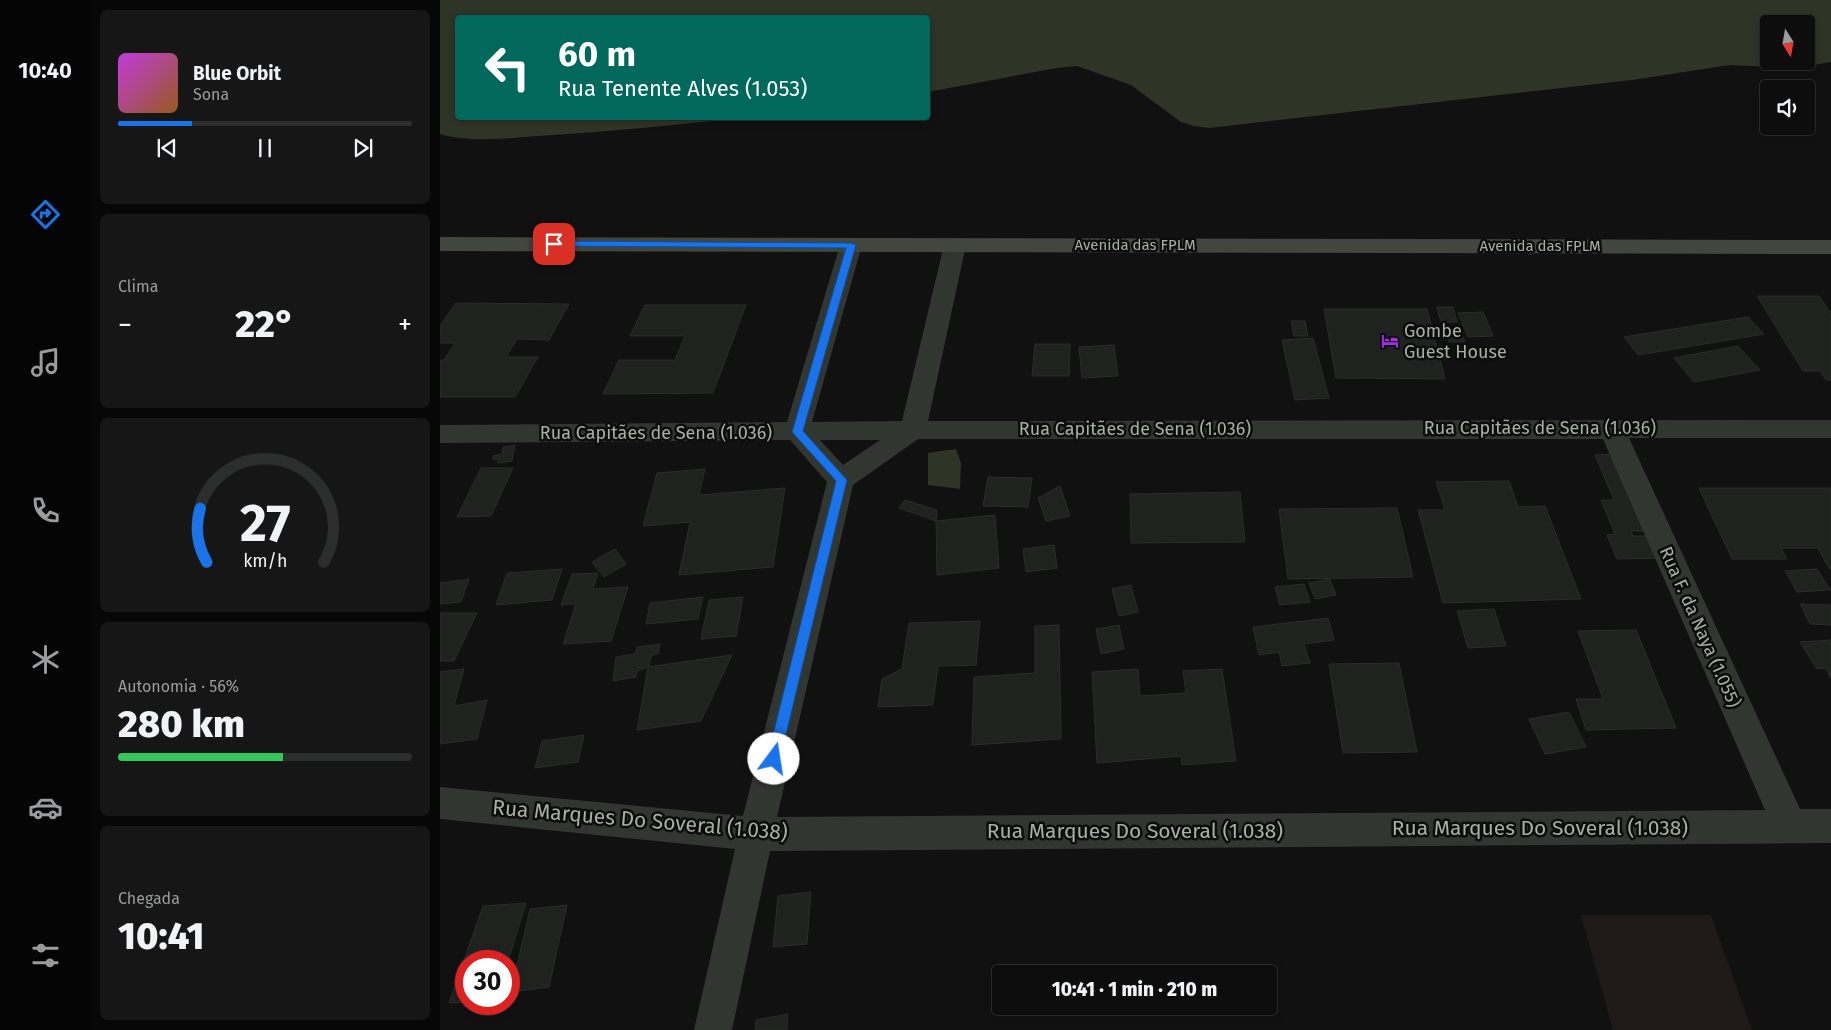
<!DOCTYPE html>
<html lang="pt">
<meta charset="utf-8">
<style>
:root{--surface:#0c0d0c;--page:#151615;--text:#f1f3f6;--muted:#9a9c9d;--line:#2c2d2d;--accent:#1a73e8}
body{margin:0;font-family:"Fira Sans",sans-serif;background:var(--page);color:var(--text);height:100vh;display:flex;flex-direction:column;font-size:19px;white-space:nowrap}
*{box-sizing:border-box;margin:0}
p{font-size:16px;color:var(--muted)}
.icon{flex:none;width:28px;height:28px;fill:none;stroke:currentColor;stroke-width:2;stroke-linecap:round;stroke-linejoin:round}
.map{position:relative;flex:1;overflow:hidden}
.side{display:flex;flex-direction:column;gap:10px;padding:10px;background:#070707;width:350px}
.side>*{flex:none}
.hud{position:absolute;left:15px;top:15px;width:475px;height:105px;border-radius:5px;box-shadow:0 2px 8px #0003,0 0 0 1px var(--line);background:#00695c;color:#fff;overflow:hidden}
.needle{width:32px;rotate:169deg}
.buttons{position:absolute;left:1320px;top:15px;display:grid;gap:10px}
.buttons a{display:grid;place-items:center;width:55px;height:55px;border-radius:5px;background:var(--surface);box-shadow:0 2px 8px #0003,0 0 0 1px var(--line);font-size:25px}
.speed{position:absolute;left:15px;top:950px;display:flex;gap:10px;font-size:25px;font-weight:700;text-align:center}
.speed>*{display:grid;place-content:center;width:65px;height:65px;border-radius:50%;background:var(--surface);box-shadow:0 2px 8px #0003,0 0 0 1px var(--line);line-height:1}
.speed .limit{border:8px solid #d22;background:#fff;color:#111}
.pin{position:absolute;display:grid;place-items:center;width:42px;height:42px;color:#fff;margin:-21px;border-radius:10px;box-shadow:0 2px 8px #0006}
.me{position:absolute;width:55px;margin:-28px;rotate:14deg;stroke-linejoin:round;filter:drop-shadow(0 0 4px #0008)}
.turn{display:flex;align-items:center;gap:18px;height:105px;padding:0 20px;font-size:22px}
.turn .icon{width:65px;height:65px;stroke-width:2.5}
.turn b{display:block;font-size:35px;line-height:42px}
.big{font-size:38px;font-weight:800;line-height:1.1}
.side .tile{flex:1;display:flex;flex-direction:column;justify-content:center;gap:8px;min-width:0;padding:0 18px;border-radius:8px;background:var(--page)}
.side .dial{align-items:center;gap:0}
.dial svg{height:130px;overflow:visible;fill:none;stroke:var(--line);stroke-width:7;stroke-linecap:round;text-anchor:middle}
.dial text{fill:var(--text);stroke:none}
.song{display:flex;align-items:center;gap:15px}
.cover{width:60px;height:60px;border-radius:8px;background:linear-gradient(135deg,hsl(290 70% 55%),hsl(30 70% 35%))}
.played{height:5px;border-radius:2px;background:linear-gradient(90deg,var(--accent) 25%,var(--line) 25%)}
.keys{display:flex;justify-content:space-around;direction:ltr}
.heat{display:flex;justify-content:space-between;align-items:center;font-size:28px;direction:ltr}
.charge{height:8px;border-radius:4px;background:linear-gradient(90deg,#34c759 56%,var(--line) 0)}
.trip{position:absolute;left:552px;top:965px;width:285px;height:50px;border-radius:5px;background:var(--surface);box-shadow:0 2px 8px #0003,0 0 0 1px var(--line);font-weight:800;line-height:50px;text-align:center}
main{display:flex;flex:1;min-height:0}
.menu{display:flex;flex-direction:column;width:90px;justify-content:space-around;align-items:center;background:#050505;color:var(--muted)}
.menu .icon{width:35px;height:35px}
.menu .current{color:var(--accent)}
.menu b{font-size:22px;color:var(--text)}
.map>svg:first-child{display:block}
.green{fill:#1f1a19}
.water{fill:#2e3426;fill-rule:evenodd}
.building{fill:#202220;stroke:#2a2d2a}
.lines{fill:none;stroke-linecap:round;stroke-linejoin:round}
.street{fill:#323631;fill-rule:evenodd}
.secondary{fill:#41463f;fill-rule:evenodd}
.route{fill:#1a73e8;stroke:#114b97}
.labels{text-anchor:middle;stroke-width:5;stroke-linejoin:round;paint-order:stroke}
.far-street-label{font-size:15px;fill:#a6b2a1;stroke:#0b0c0b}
.poi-label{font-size:18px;fill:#a6b2a1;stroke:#0b0c0b;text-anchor:start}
.street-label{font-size:18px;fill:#a6b2a1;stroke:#0b0c0b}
.near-street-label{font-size:21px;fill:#a6b2a1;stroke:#0b0c0b}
</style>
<main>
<nav class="menu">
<b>10:40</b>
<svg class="icon current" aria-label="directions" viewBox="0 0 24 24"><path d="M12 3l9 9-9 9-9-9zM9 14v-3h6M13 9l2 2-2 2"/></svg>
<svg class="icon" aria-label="music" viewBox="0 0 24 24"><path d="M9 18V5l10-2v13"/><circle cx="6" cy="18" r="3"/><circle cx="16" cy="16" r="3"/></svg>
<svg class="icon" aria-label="phone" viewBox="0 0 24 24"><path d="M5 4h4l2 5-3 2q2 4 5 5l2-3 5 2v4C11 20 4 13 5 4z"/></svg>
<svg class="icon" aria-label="climate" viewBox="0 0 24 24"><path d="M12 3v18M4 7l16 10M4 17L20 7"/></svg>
<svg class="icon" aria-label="car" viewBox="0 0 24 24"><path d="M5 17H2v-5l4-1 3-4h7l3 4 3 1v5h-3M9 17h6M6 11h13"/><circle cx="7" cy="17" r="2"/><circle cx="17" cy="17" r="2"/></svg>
<svg class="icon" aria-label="filters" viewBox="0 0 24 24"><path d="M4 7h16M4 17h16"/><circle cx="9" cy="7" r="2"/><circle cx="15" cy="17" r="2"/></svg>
</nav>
<section class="side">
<div class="tile">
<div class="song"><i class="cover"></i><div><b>Blue Orbit</b><p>Sona</p></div></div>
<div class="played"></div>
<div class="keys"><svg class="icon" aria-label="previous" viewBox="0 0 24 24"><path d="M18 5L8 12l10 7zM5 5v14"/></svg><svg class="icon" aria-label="pause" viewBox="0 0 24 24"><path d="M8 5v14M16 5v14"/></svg><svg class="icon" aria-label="next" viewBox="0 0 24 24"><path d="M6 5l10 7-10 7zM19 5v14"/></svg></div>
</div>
<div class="tile"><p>Clima</p>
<div class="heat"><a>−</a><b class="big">22°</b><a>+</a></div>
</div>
<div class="tile dial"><svg viewBox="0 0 100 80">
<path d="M14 69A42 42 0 1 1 86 69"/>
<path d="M14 69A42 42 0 0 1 10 36" stroke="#1a73e8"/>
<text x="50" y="56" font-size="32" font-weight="700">27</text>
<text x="50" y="72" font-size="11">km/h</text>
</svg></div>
<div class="tile"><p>Autonomia · 56%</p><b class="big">280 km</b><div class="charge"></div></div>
<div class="tile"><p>Chegada</p><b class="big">10:41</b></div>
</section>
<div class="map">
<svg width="1391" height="1030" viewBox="0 0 1391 1030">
<rect width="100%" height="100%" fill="#101110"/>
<!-- green -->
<path class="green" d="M1141,915h130l41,115h-139z"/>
<!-- water -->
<path class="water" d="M0,0h1391v62l-36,6 -65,-3 -98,15 -423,48 -15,-2 -13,-4 -50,-37 -54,-19 -21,2 -128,24v-74h-470v100h282c-67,7 -134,14 -201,18 -30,2 -71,7 -99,-2zM1329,24h37v37h-37z
M516,449l5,14 -1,26 -32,-4v-32z"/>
<!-- building -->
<path class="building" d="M1317,296h62l12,18v66h-5l-6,-9h-17z
M16,303l113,1 -20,36 -32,-1 -11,18h32l-23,40h-75v-37h4l11,-17h-15v-17z
M205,305h101l-33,88 -110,1 16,-34h56l10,-24h-55z
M997,307h16l4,15h-16z
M884,309h103l18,70 -109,-1z
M1043,312l10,24 -25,1 -10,-24z
M1308,317l16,17 -126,21 -14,-18z
M851,321h14l3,15h-14z
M1019,327l6,15h-16l-6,-14z
M873,338l16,60 -34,2 -13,-60z
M595,344h35l-1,32h-37z
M674,345l4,31 -36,2 -3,-31z
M1298,346l22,24 -66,12 -20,-24z
M75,445l-3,16 -14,2v-4l-5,1v-4l9,-2 1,-7z
M1172,454l34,77h-15l2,5h19l10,22 -45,1 -10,-24 8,-1 -14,-34h13l-19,-45z
M41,468h32l-22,48 -34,1z
M265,469l-6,26 86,-7 -12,79 -94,8 11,-53 -47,4 14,-53z
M548,477l44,1 -4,29 -45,-1z
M1069,481l9,26 27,-1 36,93 -138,4 -25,-93h27l-9,-28z
M620,486l10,30 -24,5 -8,-23z
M1259,488h132v81h-2l-11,-21h-37l6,11h-55z
M800,492l5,50 -114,1 -1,-49z
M465,500l32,10 -1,11 -37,-13z
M957,508l16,69 -125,2 -9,-70z
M555,515l4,53 -62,7 -1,-54z
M614,545l3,23 -31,4 -3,-23z
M175,549l11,15 -22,13 -12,-15z
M122,569l-10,31 -56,5 11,-32z
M1377,569l13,21 -33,2 -12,-21z
M158,573l-5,16 35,-2 -17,54 -48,3 13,-40 -15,1 11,-31z
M29,579l-8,23 -21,2v-21z
M890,579l6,16 -21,4 -6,-16z
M864,584l6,18 -30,3 -5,-18z
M691,585l7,27 -19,4 -7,-27z
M263,597l-5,22 -52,5 4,-21z
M303,597l-7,39 -35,3 8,-39z
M1360,604l31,1v20l-21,-1z
M1054,609l12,37 -38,2 -11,-37z
M0,613h37l-23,48h-14z
M888,618l6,22 -30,4 6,19 -28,3 -3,-14 -20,3 -6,-28z
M540,621l-4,44 -38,1 -5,39 -55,2 4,-28 20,-10 7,-46z
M619,625l2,114 -89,6 2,-68 61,-4v-47z
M679,625l5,24 -23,5 -5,-25z
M1196,630l40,98 -90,2 -10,-31h27l-25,-68z
M1391,640v39l-6,-11 -8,1 -17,-27z
M220,644l-2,10 -6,1 -4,12 -11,4 -1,6 -23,4 3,-24 19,-3 2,-7z
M292,655l-31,66 -64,9 11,-63z
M959,663l18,89 -74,1 -14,-89z
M24,669l-10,37 33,-6 -10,39 -37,5v-72z
M698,669l2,27 46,-3 -3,-22 39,-2 14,92 -54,4 -1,-9 -84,7 -5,-91z
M1129,712l17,35 -41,7 -16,-35z
M144,735l-6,27 -43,6 7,-27z
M371,892l-4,52 -34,3 5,-51z
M86,903l-18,58h-42v41l-17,1 34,-97z
M127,905l-18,82 -38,5 19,-83z
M348,1014l-1,16h-32l1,-10z"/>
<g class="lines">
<!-- street -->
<path class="street" d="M411,238l8,2 3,5 -50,177 90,-1 42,-176 3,-5 8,-2 8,2 3,5 -38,176 903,-1v18h-202l171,371h31v34l-1061,8 -38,179h-38l41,-181 -295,-30v-32l303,29 84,-334 -37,-42 -350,3v-18l347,-3 53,-177 3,-5zM478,439h685l162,371 -988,7 76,-332zM380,440h60l-37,25z"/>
<!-- secondary -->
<path class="secondary" d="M0,237l1391,3v14l-1391,-3z"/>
</g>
<!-- route -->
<path class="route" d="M114,241l297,2 5,2 -53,186 44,49 -68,284 -5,2 -5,-2 -2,-5 69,-278 -44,-49 54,-184 -295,-2 -1,-2z"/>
<!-- icons -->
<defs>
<g id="hotel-bare" transform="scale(1.35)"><path d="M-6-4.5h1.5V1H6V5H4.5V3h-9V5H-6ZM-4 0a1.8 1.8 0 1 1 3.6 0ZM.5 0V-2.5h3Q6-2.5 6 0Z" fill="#aa29f0" stroke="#0b0c0b" stroke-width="2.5" paint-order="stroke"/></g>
</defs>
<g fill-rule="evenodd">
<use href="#hotel-bare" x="950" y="341"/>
</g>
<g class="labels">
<!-- far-street labels -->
<g class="far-street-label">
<text x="695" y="250">Avenida das FPLM</text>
<text x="1100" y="251">Avenida das FPLM</text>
</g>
<!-- poi labels -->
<g class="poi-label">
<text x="964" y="337">Gombe<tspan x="964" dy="21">Guest House</tspan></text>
</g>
<!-- street labels -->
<g class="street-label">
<text x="1100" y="434">Rua Capitães de Sena (1.036)</text>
<text x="695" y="435">Rua Capitães de Sena (1.036)</text>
<text x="216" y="439">Rua Capitães de Sena (1.036)</text>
<text transform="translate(1260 627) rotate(66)" y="6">Rua F. da Naya (1.055)</text>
</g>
<!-- near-street labels -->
<g class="near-street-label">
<text transform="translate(200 820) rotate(5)" y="7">Rua Marques Do Soveral (1.038)</text>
<text x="1100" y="835">Rua Marques Do Soveral (1.038)</text>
<text x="695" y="838">Rua Marques Do Soveral (1.038)</text>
</g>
</g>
</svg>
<div class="buttons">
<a><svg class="needle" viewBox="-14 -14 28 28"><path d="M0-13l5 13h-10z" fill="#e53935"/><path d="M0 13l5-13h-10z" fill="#9a9c9d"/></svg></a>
<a><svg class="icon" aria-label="sound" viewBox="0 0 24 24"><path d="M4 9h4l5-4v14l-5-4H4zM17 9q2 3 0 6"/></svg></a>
</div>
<div class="speed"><div class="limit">30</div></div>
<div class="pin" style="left:114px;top:244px;background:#d93025"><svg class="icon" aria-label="arrive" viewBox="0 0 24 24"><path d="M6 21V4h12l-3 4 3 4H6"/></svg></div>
<svg class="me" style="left:334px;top:759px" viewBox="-20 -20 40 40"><circle r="19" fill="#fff"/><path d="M0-13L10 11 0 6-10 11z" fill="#1a73e8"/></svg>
<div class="trip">10:41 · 1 min · 210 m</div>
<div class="hud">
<div class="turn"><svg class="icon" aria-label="left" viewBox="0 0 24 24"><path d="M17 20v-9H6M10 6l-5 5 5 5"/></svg><div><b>60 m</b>Rua Tenente Alves (1.053)</div></div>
</div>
</div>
</main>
